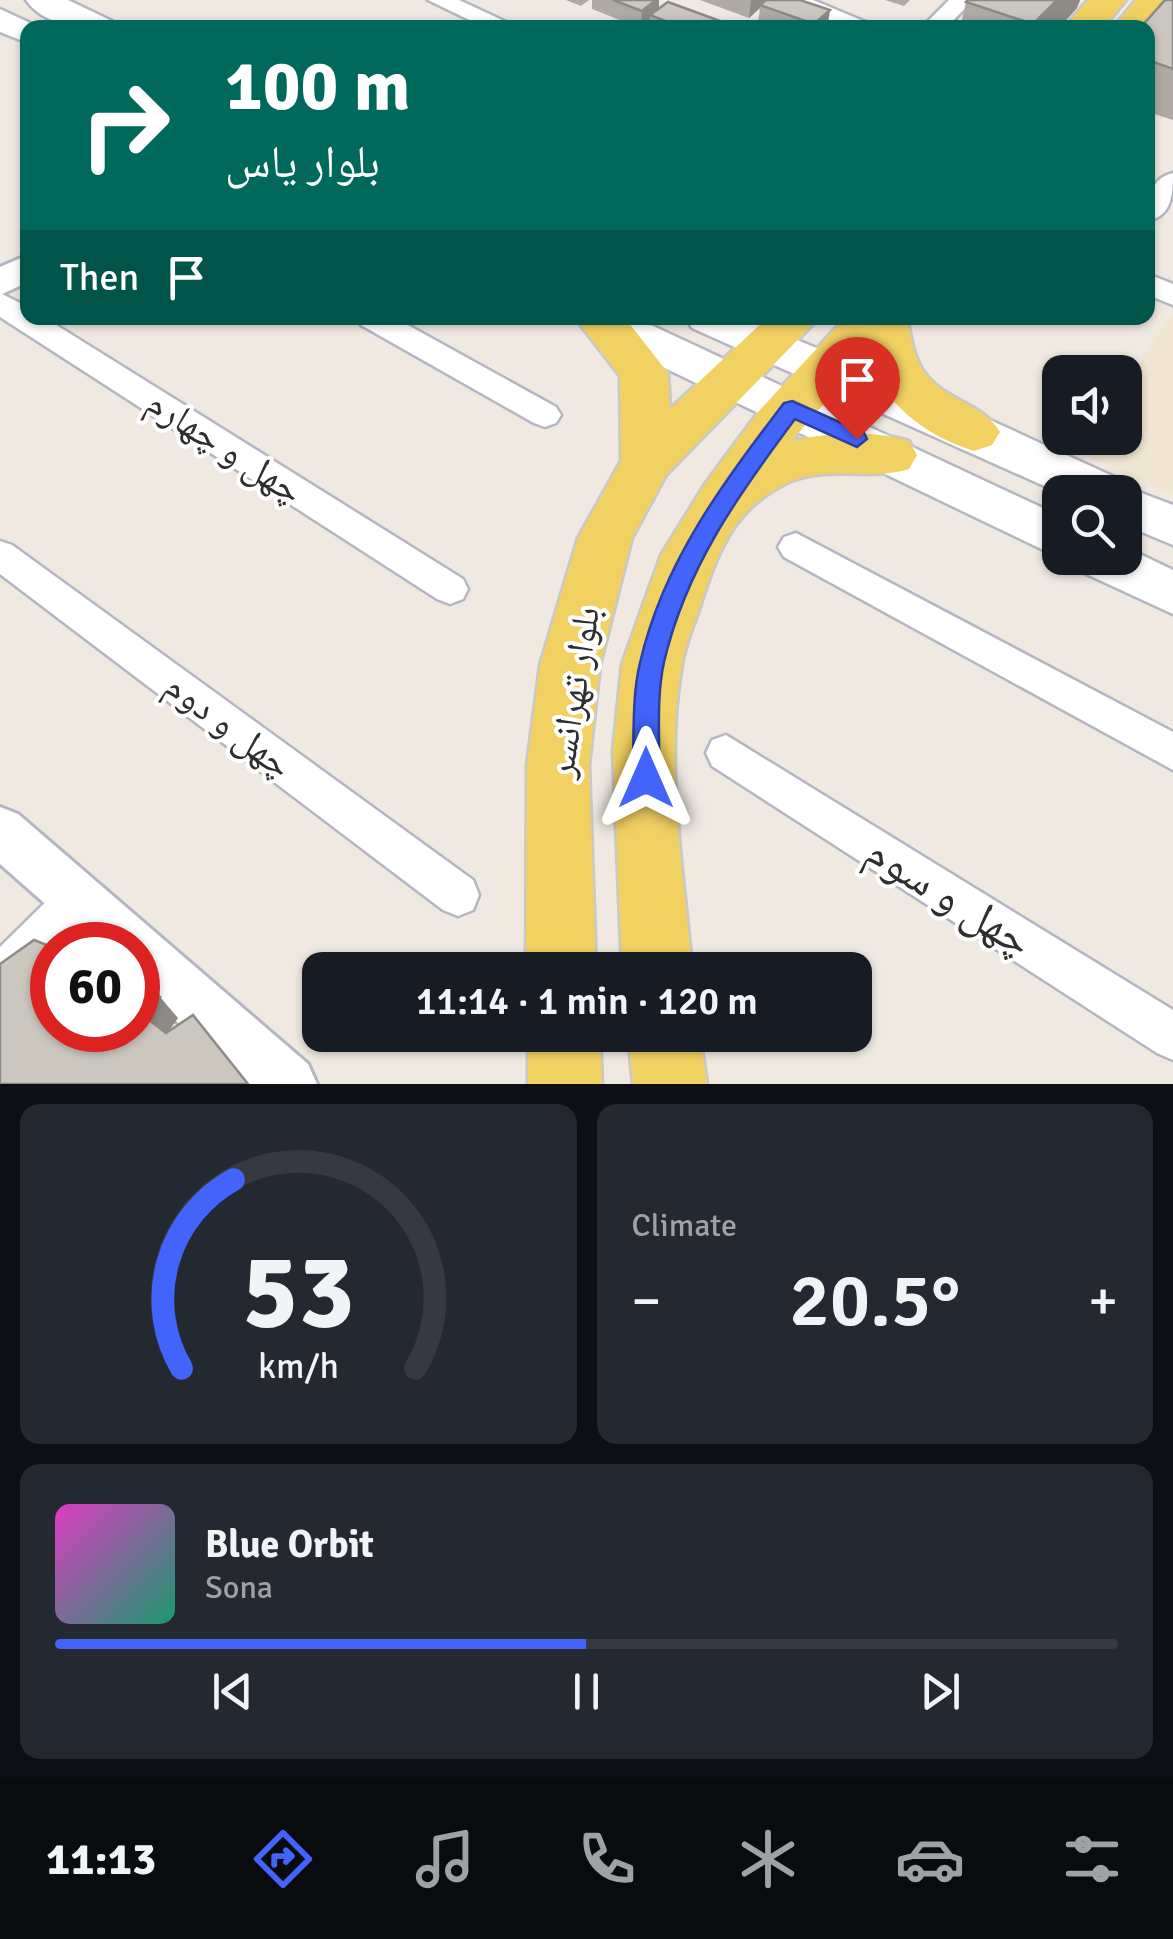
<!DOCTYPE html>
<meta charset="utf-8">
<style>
:root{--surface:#171b24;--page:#242831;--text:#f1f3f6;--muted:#9ea1a6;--line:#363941;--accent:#4264fb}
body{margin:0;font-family:Signika,"Noto Naskh Arabic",sans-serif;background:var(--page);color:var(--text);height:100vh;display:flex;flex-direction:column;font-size:38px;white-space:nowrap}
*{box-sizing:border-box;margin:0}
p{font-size:32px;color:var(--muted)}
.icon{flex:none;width:55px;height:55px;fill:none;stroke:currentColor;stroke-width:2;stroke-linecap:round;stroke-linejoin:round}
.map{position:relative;height:1084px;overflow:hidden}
.panel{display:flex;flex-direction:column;gap:20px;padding:20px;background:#0d0f14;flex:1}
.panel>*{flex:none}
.banner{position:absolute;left:20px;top:20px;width:1135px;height:305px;border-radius:20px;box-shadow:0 2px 8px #0004;background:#00695c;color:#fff;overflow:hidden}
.fabs{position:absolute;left:1042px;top:355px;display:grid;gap:20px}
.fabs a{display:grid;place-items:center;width:100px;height:100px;border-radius:20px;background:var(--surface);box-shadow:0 2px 8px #0004;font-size:50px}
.speed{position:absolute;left:30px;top:922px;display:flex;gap:20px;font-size:50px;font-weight:700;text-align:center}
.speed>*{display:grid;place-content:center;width:130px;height:130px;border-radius:50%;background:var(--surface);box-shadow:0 2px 8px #0004;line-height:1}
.speed .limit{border:15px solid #d22;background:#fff;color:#111}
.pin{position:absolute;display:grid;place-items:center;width:85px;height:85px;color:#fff;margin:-102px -42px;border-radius:50% 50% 50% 0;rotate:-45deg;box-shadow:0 0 10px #0007}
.pin .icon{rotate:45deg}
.me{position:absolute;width:110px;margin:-55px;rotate:0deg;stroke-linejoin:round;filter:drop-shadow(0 0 8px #0008)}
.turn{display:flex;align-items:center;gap:35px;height:210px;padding:0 40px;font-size:45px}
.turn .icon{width:130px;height:130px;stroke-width:2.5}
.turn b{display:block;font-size:70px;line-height:85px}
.then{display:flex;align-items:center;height:95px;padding:0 40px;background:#0003;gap:20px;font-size:38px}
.big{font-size:75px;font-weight:600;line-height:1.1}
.panel .widget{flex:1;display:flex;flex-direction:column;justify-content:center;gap:15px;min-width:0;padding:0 35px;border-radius:20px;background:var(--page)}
.panel .dial{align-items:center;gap:0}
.dial svg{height:260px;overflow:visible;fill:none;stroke:var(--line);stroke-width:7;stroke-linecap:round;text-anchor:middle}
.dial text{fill:var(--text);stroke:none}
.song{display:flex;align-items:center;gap:30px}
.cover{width:120px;height:120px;border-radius:15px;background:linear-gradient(135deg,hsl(310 70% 55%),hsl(160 70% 35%))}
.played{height:10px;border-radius:5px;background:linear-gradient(90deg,var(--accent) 50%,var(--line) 50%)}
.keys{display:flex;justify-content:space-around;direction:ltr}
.heat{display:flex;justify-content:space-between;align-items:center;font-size:55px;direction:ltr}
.panel .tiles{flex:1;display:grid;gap:20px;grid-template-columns:1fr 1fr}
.widget:last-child{grid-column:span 2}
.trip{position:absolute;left:302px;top:952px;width:570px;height:100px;border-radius:20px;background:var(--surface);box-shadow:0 2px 8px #0004;font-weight:600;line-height:100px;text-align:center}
.dock{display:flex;height:160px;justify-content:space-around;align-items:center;background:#090b0e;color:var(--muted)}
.dock .icon{width:70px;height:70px}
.dock .on{color:var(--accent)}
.dock b{font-size:45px;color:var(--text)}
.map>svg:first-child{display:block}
.education{fill:#f0e6d1}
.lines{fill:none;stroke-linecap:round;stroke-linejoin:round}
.minor-casing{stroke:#b4b7c1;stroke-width:5}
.tertiary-casing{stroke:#b4b7c1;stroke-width:6}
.secondary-casing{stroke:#b4b7c1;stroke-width:5}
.primary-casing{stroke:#c9c9c9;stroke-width:5}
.minor{fill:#fff;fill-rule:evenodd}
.tertiary{fill:#fff;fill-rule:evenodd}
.secondary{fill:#fff;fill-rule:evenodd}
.primary{fill:#f2d163;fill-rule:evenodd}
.wall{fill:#afaba4}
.shaded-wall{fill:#8e8b86}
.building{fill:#cbc7bf;stroke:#8e8b86;stroke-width:2.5}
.route{fill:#4264fb;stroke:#2b41a3;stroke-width:2.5}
.labels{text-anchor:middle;stroke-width:8;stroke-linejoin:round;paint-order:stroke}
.street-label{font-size:38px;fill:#2e2e2e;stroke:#fff}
.near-street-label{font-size:45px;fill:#2e2e2e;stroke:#fff}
</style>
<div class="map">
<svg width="1173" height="1084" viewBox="0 0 1173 1084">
<rect width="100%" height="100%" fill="#efe9e1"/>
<!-- education -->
<path class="education" d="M1173,313v182l-93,-42 10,-15h35v-53z"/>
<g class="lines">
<!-- minor casing -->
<g class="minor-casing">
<path id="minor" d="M428,0h31l60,28h-33z
M780,0h33l67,28h-34l-63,-23z
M949,0h24l-27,28h-25z
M1173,173c0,21 -1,43 -25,48 0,-21 1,-42 25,-48z
M1148,274l25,10v21l-25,-10z
M0,293l28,14v11h17l418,261 5,10 -5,10 -13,5 -13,-5 -437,-282z
M357,318h38l161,89 5,8 -5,8 -11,4 -11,-4 -173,-98z
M796,533l377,199v38l-389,-213 -6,-10 6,-10z
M0,541l12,4 461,335 6,15 -6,15 -15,6 -15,-6 -443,-336z
M726,735l447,275v50l-16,-7 -445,-287 -6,-13 6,-13z
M80,877l15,6 7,15 -7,15 -31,32h-12v12l-36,38 -16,6v-54l65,-64z"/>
</g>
<!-- tertiary casing -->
<g class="tertiary-casing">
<path id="tertiary" d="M28,255v27l-28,13v-28z
M0,807l18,7 290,250 9,20h-72l-107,-98v-41h-46l-92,-81z"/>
</g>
<!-- secondary casing -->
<g class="secondary-casing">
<path id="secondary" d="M26,0h42l44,21 4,7c-29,0 -71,0 -90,-28z
M0,9l41,19h-13v15l-28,-11z
M580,318h56l424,198v42l-418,-201 -56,-29z
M686,318h58l246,102 129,59 4,7 50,19v40l-48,-20v-33l-65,1 -368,-165z
M1125,547l48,23v44l-91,-42 -7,-14h50z"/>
</g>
<!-- primary casing -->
<g class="primary-casing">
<path id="primary" d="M1088,0h38l-23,28h-39z
M1136,0h37l-25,32v-4h-35z
M575,318h50l43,55 2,36 97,-91h52l-153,157 -34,63 -32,127 -11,100 7,205h-70l1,-205 13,-100 38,-127 43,-77 -1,-85z
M845,318h62c4,17 6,39 17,54 19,28 59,31 76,60l-8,13 -18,6c-48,-15 -93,-48 -106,-98l-73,84 -3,4c38,-9 80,-11 117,0l8,14 -8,14c-38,12 -81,-4 -120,13 -53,25 -69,64 -87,118 -6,21 -17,43 -20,65 -18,99 2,206 10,305h-70l-9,-219 9,-87 39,-109 44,-71 54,-73z
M528,1035h72l2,49h-74z
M628,1035h72l7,49h-74z"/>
</g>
<!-- minor -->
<use href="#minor" class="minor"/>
<!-- tertiary -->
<use href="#tertiary" class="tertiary"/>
<!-- secondary -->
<use href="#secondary" class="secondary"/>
<!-- primary -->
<use href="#primary" class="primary"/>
</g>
<!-- wall -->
<path class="wall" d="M566,0h23l-8,6z
M592,0h67v9l61,19h-70v-7l-10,7 -48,-19z
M700,0h65l65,10 -3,18h-54l-15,-6 2,-14 -11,10z
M885,0h25l-6,6z
M968,0h112l-3,8 -18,20h-99l6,-26z
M1173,0v120l-25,-8v-84z"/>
<!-- shaded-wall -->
<path class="shaded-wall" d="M656,0h3v14l-9,1v6l-9,7 1,-17z
M751,0h14l-5,5v3l-11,10z
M1057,0h23l-3,8 -18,20h-27l1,-4z
M830,10l-3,18h-13v-4z
M160,997l18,21 -14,20 -19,-21z"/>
<!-- building -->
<path class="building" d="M613,0h43l-14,11z
M766,0h34l30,10 -16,14 -54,-19z
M968,0h89l-24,24 -67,-22z
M1165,0h8v69l-25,-9v-32h-8z
M668,2l52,19 -8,7h-29l-33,-13z
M80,935l13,10h-25z
M34,940l18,7v83h86v-51l22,18 -15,20 21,16 27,-18 55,69h-248v-120z"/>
<!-- route -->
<path class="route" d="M792,401l72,32 3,6 -10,8 -62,-28c-57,76 -109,149 -131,243 -8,36 -4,79 -5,116l-4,9 -9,3 -10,-3 -4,-9c3,-37 -1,-79 8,-115 23,-101 83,-180 144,-260z"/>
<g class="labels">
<!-- street labels -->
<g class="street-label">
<text transform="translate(225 446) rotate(33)" y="13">چهل و چهارم</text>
<text transform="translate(573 692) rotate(-81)" y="13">بلوار تهرانسر</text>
<text transform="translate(229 725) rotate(37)" y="13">چهل و دوم</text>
</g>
<!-- near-street labels -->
<g class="near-street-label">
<text transform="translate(950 895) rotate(32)" y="16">چهل و سوم</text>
</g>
</g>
</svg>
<div class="fabs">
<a><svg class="icon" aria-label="sound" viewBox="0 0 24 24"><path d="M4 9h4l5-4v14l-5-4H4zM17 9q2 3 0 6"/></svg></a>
<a><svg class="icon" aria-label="search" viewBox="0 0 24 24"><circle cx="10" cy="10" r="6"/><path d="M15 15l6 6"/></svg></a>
</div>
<div class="speed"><div class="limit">60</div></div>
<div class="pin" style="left:857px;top:439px;background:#d93025"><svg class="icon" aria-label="arrive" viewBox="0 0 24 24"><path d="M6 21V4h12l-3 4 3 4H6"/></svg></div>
<svg class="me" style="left:646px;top:778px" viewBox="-20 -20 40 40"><path d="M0-17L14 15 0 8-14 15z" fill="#4264fb" stroke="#fff" stroke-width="4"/></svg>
<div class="trip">11:14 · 1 min · 120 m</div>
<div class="banner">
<div class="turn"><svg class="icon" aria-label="right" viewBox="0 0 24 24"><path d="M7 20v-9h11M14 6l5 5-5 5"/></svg><div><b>100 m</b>بلوار یاس</div></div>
<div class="then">Then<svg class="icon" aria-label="arrive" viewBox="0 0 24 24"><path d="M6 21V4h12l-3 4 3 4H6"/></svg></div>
</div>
</div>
<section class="panel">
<div class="tiles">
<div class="widget dial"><svg viewBox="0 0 100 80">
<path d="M14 69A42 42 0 1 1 86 69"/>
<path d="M14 69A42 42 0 0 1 30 11" stroke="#4264fb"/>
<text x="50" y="56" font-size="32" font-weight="700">53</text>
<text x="50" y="72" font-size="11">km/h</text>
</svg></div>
<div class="widget"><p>Climate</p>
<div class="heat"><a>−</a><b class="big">20.5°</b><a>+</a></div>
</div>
<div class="widget">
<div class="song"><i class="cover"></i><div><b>Blue Orbit</b><p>Sona</p></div></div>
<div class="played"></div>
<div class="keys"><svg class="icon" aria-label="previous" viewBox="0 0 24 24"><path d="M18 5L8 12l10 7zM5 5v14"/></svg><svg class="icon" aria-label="pause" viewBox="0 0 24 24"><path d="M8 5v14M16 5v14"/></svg><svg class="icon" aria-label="next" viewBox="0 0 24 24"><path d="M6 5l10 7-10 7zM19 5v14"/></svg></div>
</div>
</div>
</section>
<nav class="dock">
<b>11:13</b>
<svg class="icon on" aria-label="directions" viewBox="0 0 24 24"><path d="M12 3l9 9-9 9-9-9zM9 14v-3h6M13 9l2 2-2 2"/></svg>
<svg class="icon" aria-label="music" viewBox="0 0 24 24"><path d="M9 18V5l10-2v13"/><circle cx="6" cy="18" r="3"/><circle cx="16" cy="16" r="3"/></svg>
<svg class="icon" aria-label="phone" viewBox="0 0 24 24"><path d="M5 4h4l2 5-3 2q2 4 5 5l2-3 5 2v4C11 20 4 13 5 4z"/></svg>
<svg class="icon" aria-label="climate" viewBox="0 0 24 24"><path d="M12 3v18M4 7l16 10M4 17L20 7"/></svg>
<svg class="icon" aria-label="car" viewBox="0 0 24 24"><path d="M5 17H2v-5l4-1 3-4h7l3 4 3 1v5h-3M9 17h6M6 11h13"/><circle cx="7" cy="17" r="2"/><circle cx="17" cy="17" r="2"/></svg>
<svg class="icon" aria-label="filters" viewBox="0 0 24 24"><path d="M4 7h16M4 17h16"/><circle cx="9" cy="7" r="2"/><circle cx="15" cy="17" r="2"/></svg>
</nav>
